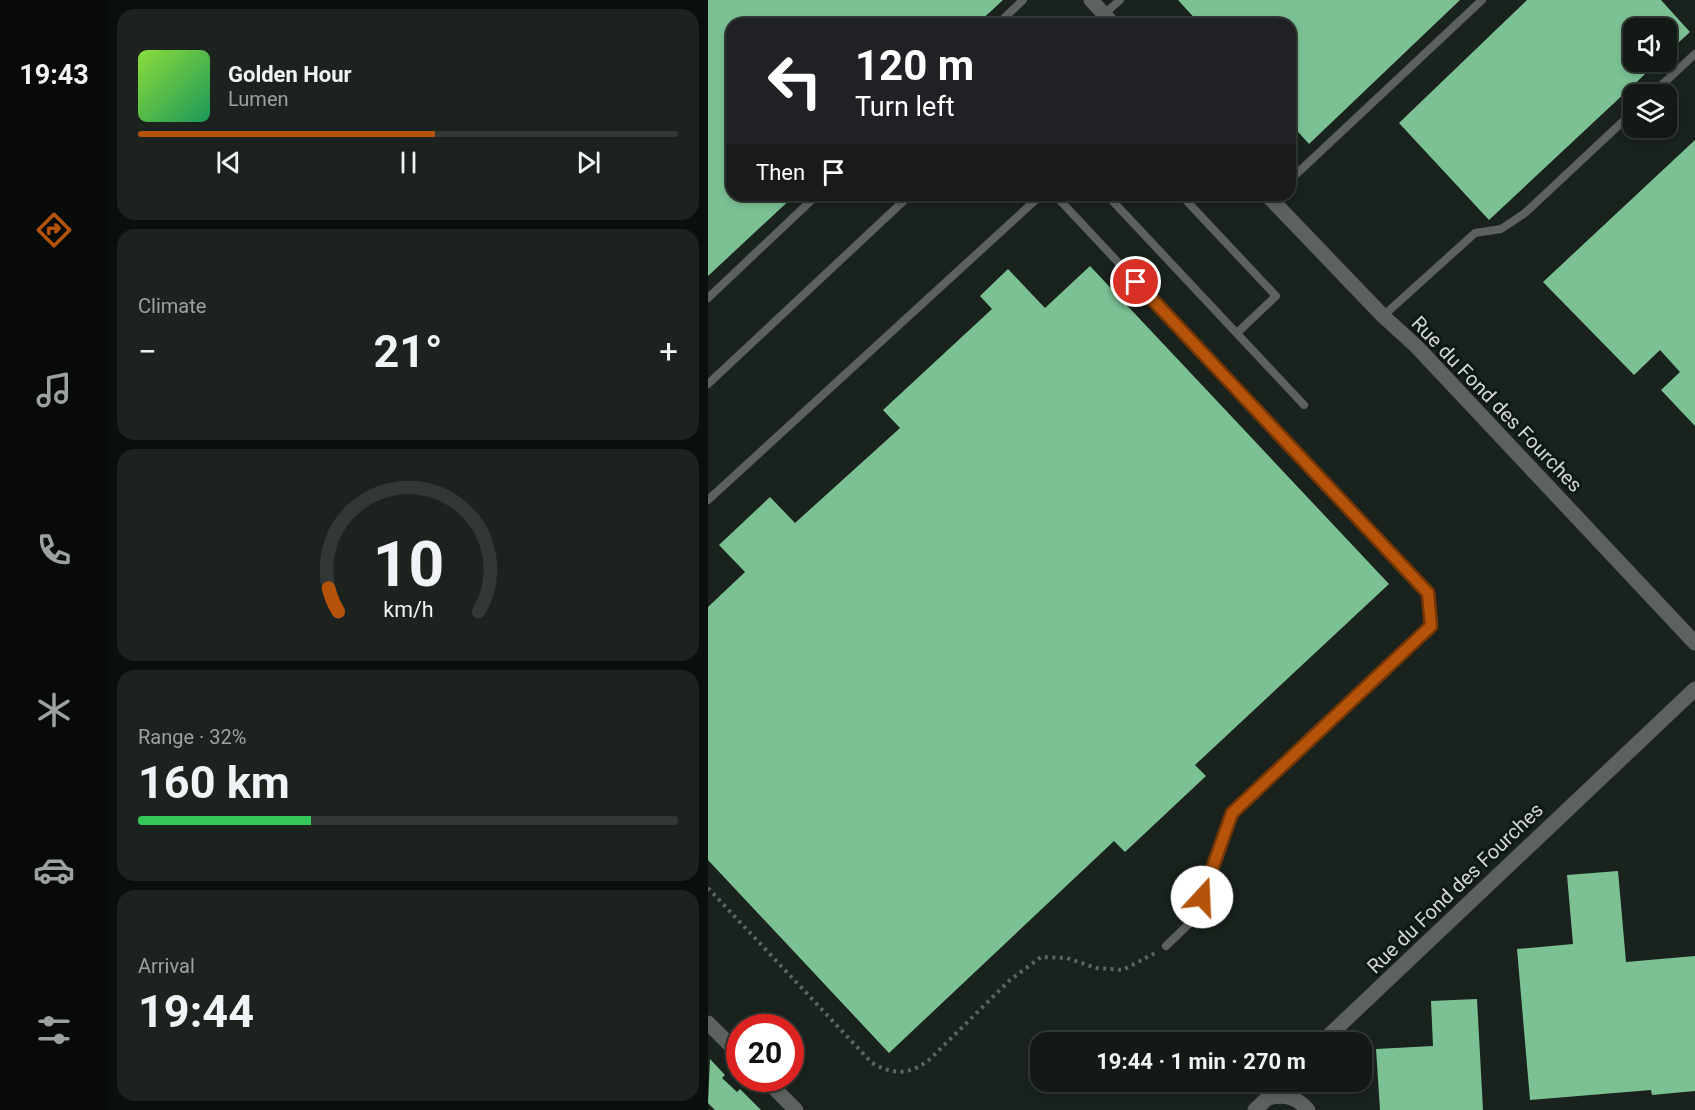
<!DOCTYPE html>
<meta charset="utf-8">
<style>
:root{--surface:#131a15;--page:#1c231e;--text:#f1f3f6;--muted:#9da1a0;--line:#323834;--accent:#b45309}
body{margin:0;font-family:Roboto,sans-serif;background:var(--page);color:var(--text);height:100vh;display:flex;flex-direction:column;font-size:22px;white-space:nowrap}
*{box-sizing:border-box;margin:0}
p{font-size:20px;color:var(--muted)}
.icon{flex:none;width:33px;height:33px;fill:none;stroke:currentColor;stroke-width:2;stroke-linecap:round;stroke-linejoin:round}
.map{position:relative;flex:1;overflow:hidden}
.sheet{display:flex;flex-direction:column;gap:9px;padding:9px;background:#0a0e0c;width:600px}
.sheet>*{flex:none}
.hud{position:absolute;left:18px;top:18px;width:570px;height:183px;border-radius:18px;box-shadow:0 3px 9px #0003,0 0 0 2px var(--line);background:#202124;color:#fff;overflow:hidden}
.tools{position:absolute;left:915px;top:18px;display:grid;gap:12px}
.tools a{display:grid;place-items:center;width:54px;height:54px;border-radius:12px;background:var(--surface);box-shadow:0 3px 9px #0003,0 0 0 2px var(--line);font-size:30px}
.speed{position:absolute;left:18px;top:1014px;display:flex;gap:12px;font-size:30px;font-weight:700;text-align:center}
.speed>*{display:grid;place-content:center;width:78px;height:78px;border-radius:50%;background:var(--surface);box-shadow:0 3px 9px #0003,0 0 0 2px var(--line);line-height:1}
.speed .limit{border:9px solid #d22;background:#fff;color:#111}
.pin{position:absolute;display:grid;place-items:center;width:51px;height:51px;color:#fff;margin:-26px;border:3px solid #fff;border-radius:50%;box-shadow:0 2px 6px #0007}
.me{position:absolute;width:66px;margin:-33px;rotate:20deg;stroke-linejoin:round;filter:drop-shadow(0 0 4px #0008)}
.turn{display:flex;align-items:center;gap:21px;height:126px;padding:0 30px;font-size:27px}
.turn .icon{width:78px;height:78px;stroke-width:2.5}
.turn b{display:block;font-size:42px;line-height:51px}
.then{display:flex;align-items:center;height:57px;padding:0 30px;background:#0003;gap:12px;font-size:22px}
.big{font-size:45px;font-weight:700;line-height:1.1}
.sheet .card{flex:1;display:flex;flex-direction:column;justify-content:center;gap:9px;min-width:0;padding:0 21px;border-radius:18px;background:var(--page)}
.sheet .dial{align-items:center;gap:0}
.dial svg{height:156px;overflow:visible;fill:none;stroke:var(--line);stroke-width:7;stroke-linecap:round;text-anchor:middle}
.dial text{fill:var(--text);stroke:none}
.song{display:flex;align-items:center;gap:18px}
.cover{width:72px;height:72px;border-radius:9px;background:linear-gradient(135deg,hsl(90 70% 55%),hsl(150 70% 35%))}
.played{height:6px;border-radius:3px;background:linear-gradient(90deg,var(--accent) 55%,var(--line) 55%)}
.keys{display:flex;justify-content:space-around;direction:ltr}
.heat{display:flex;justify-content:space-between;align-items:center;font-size:33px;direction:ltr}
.charge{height:9px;border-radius:4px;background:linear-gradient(90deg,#34c759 32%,var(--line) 0)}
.trip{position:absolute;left:322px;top:1032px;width:342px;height:60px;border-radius:18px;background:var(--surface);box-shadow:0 3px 9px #0003,0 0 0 2px var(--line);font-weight:700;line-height:60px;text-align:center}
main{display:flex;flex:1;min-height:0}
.tabs{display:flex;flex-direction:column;width:108px;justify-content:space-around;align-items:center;background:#080a08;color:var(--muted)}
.tabs .icon{width:42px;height:42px}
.tabs .current{color:var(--accent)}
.tabs b{font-size:27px;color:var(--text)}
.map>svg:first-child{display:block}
.building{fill:#7bc194}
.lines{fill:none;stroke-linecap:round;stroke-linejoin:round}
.path{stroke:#5d6560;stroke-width:4;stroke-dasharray:3 4.5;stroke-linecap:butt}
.lane{stroke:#5d625f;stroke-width:8}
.street{stroke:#5d625f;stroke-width:15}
.route-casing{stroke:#753606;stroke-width:15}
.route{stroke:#b45309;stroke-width:10}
.labels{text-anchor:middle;stroke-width:6;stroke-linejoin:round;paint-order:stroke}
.street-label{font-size:20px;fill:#d2d8d4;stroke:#101813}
</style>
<main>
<nav class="tabs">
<b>19:43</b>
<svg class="icon current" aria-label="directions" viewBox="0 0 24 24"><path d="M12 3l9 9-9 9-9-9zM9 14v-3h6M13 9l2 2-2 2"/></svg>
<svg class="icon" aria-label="music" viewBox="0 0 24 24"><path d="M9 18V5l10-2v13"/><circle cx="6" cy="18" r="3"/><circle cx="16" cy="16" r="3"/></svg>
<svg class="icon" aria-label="phone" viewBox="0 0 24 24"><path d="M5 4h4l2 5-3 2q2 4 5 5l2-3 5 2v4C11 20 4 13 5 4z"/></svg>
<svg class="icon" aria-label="climate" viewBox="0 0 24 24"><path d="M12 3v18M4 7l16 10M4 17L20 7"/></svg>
<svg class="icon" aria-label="car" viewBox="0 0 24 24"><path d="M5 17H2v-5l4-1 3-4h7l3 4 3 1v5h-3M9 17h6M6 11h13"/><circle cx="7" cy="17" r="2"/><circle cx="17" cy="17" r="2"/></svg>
<svg class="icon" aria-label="filters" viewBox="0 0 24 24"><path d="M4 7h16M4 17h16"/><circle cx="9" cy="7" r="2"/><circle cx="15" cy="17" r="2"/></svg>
</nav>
<section class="sheet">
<div class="card">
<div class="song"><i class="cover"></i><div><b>Golden Hour</b><p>Lumen</p></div></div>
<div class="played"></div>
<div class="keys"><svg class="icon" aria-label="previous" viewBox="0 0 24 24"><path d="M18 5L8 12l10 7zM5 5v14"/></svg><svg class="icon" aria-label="pause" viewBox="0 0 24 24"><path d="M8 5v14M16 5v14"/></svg><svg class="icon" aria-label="next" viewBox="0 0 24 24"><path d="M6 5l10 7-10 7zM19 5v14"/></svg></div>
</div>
<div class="card"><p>Climate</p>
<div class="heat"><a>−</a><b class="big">21°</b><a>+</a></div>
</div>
<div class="card dial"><svg viewBox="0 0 100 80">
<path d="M14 69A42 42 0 1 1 86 69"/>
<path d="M14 69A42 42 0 0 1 9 57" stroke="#b45309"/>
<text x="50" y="56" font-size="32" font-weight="700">10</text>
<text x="50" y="72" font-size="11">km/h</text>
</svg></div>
<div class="card"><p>Range · 32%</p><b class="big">160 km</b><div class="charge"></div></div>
<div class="card"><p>Arrival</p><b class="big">19:44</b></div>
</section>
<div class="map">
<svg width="987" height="1110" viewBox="0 0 987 1110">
<rect width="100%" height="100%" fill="#19221c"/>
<!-- building -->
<path class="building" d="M0,0h295l-26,24h-245v171h63l-87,81z
M470,0h282l-151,144 -19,-21v-99h-90z
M819,0h134l29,32 -24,22v-26h-32v34h24l-169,158 -90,-97z
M987,140v286l-34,-36 19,-18 -20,-22 -26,25 -91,-93z
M382,266l299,318 -194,181 11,11 -81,76 -11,-11 -225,212 -181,-193v-253l37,-35 -26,-27 51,-48 25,26 105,-95 -17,-18 109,-101 -12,-13 28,-27 37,39z
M910,871l8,91 69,-6v135l-43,4 -1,-5 -121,10 -13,-151 56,-5 -6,-69z
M769,999l6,111h-103l-4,-61 57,-3 -2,-45z
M2,1059l15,16 -3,3 15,14 3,-3 21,21h-46l-7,-7z"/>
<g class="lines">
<!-- path -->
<path class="path" d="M0,888l164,175c22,12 37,12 57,-3l81,-80 31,-23 26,1 29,10 27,2 32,-17"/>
<!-- lane -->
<path class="lane" d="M290,24l25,-24
M385,24l27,-24
M944,94l43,-40
M582,180l192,-180
M347,195l373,398 3,32 -199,188 -38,106 -28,27
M399,195l197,210
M473,195l95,101 -39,37
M0,298l109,-103
M675,316l92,-83 26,-4 24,-16 109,-102
M0,384l202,-189
M0,500l333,-305"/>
<!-- street -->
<path class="street" d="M383,0l22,24
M559,195l116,121 33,30 279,297
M0,1023l32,32
M614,1042l373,-353
M56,1078l32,32
M560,1098c17,-4 29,-1 40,12
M547,1110l29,-28"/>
</g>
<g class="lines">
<!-- route casing -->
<g class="route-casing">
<path id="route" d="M428,282l292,311 3,33 -199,187 -30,84"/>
</g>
<!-- route -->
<use href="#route" class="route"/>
</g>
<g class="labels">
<!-- street labels -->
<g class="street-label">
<text transform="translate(789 404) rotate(46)" y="7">Rue du Fond des Fourches</text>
<text transform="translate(747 888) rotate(-44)" y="7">Rue du Fond des Fourches</text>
</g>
</g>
</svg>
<div class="tools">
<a><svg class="icon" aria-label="sound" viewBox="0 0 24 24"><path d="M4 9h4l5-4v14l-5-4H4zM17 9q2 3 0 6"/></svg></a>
<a><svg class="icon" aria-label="layers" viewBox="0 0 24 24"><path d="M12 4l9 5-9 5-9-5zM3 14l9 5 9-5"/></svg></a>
</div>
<div class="speed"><div class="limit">20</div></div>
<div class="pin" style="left:428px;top:282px;background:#d93025"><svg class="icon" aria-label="arrive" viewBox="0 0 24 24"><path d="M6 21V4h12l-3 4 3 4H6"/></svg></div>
<svg class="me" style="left:494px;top:897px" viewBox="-20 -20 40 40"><circle r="19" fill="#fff"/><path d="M0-13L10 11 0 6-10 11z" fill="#b45309"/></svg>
<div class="trip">19:44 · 1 min · 270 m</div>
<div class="hud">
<div class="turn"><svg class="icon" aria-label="left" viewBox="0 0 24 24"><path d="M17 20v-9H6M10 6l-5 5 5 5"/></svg><div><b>120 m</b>Turn left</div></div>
<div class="then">Then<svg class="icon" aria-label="arrive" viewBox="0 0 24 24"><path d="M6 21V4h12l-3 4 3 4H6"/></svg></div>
</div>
</div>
</main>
